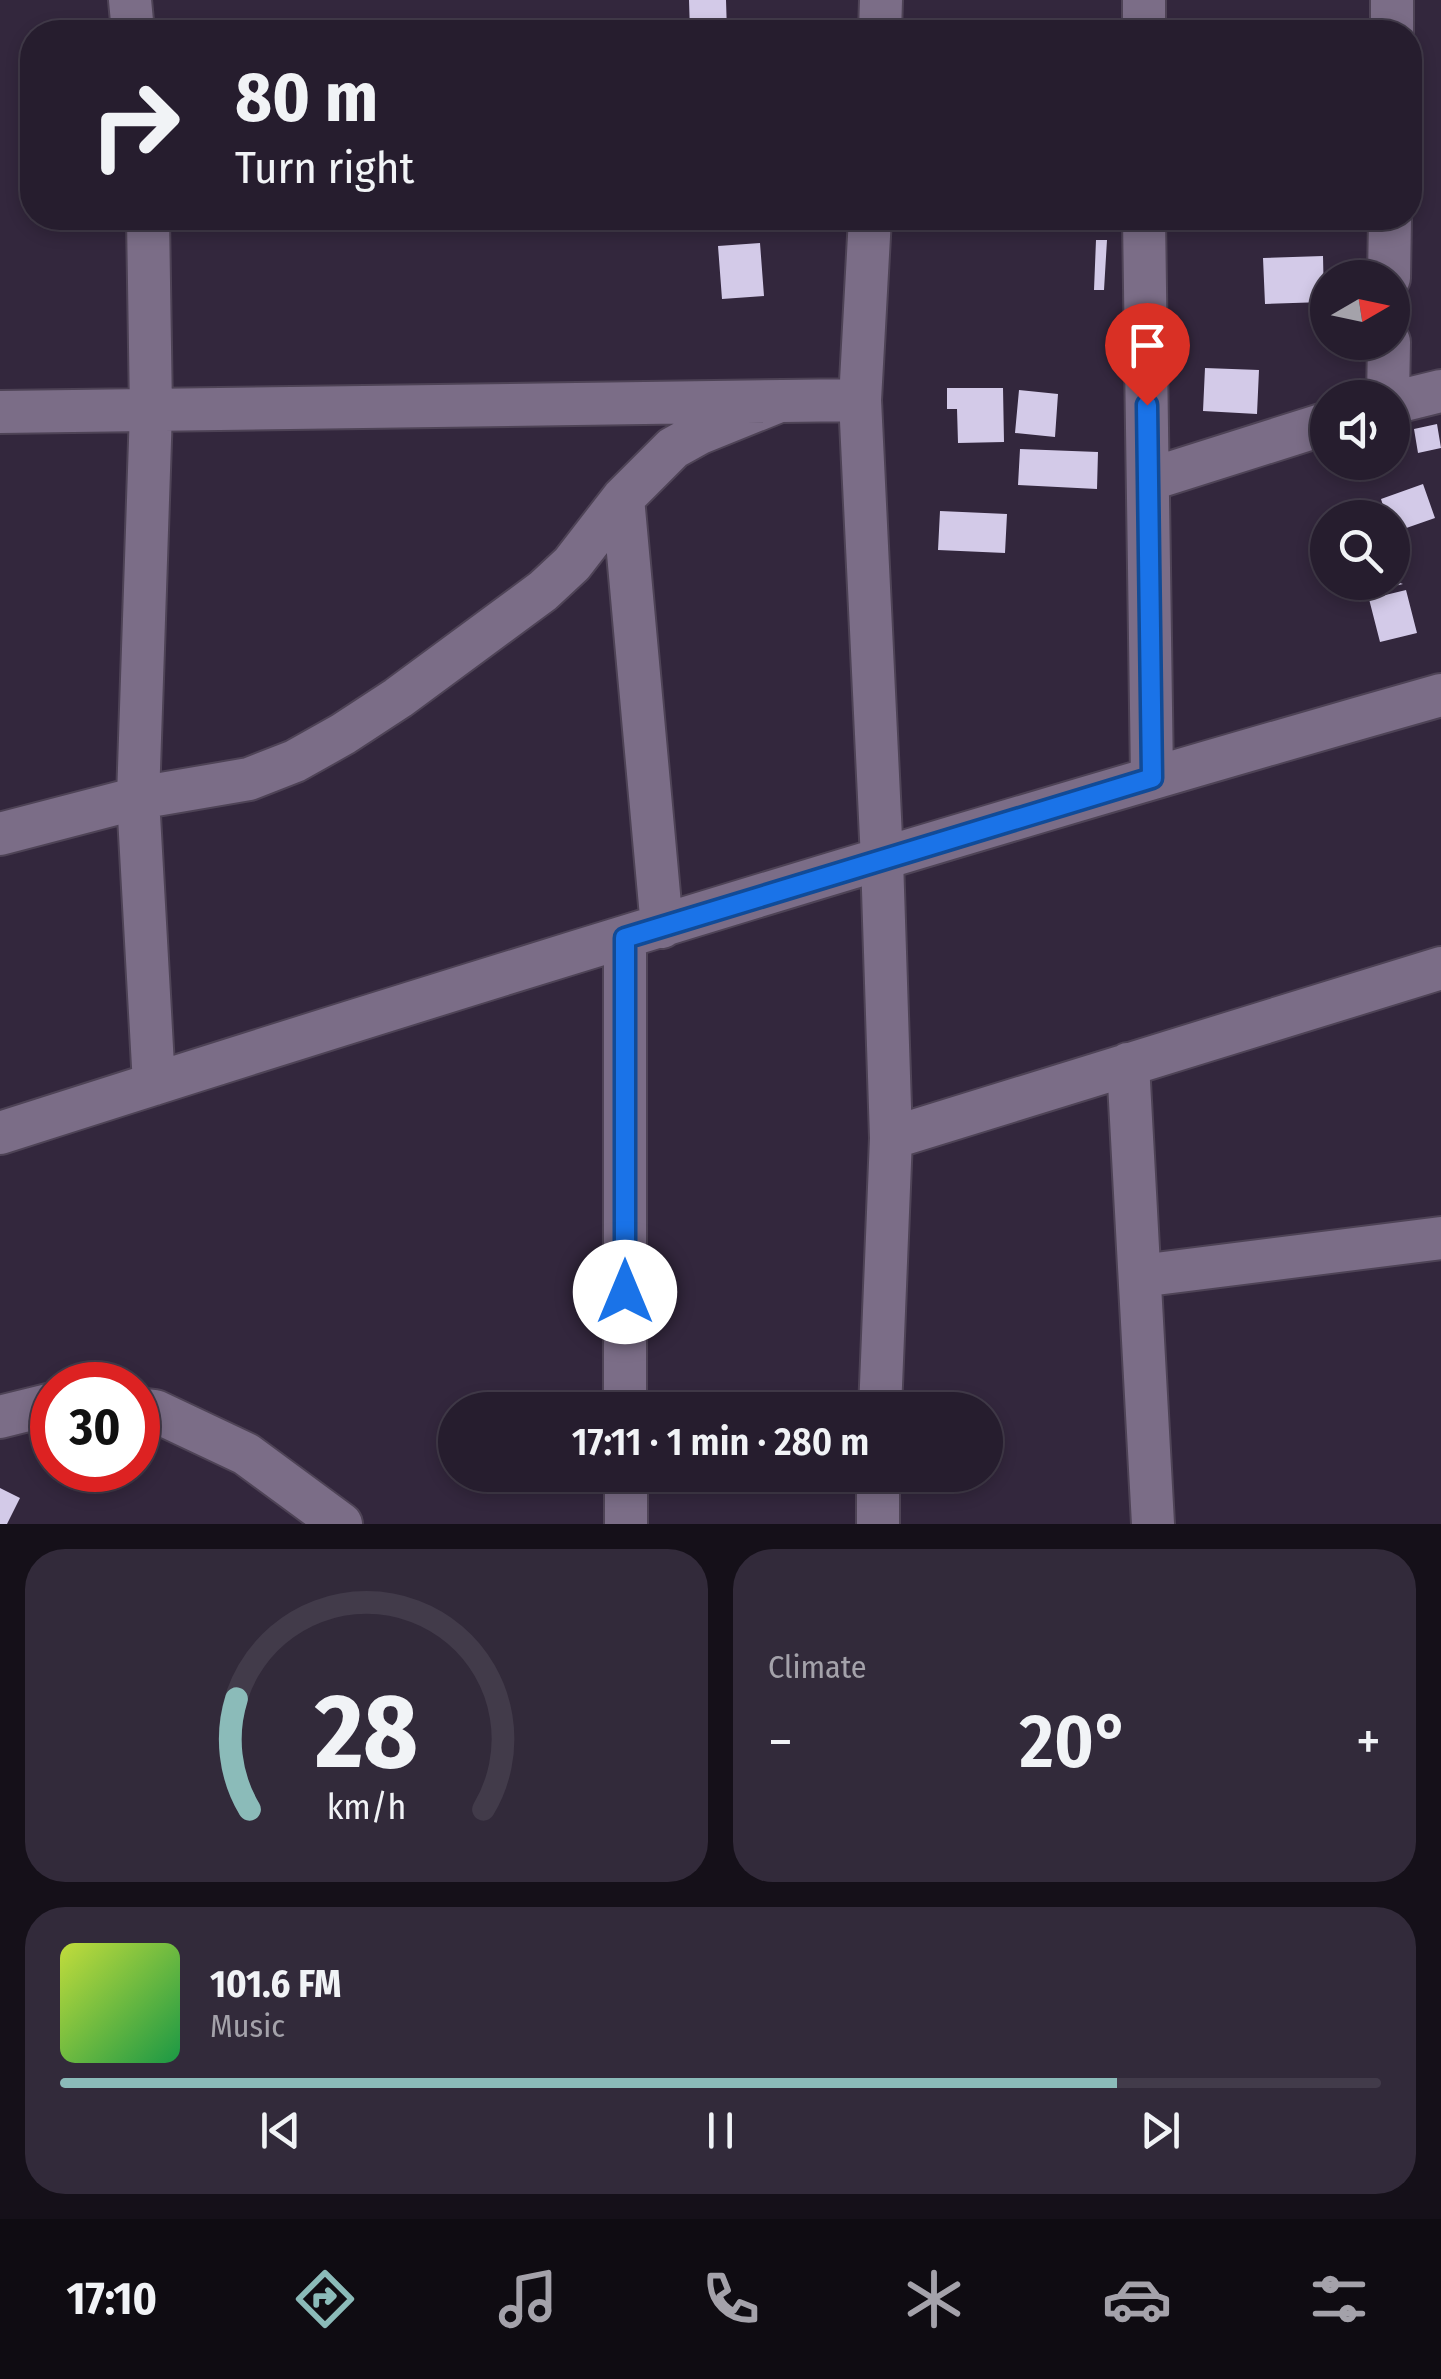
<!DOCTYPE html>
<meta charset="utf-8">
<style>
:root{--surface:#261d2e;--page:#322a3a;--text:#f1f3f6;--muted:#a4a2aa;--line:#423b4a;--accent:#8bbbb9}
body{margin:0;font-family:"Fira Sans Condensed",sans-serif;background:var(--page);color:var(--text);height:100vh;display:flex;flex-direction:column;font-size:38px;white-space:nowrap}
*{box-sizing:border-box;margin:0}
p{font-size:32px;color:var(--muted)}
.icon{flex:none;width:55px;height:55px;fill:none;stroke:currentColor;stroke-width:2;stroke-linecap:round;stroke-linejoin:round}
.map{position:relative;height:1524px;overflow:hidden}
.panel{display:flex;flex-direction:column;gap:25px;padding:25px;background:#151019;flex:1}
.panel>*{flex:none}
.guide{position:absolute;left:20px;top:20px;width:1402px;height:210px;border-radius:40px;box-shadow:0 5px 15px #0003,0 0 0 2px var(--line);background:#261d2e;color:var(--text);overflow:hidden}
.needle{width:65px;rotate:81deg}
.buttons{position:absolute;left:1310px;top:260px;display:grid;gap:20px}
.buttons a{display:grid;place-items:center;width:100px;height:100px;border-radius:50%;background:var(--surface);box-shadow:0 5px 15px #0003,0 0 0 2px var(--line);font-size:50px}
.speed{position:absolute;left:30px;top:1362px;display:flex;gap:20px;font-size:50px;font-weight:700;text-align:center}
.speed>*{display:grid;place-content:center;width:130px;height:130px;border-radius:50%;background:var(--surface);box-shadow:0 5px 15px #0003,0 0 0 2px var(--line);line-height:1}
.speed .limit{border:15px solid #d22;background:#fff;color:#111}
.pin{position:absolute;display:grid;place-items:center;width:85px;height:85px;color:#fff;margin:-102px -42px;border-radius:50% 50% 50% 0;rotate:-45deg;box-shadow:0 0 10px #0007}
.pin .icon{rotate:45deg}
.me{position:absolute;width:110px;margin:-55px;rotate:0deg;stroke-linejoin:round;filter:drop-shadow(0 0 8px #0008)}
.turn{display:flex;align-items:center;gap:35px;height:210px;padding:0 50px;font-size:45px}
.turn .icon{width:130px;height:130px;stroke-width:2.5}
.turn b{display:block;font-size:70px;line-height:85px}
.big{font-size:75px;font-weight:600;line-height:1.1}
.panel .widget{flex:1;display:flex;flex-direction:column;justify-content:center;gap:15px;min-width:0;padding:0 35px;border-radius:40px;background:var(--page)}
.panel .dial{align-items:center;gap:0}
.dial svg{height:260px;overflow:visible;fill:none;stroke:var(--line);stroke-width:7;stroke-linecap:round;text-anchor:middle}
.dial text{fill:var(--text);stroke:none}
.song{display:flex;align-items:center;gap:30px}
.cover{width:120px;height:120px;border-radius:15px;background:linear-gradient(135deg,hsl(70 70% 55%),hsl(140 70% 35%))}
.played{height:10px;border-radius:5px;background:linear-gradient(90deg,var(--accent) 80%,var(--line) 80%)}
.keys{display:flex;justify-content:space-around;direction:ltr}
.heat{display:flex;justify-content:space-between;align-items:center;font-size:55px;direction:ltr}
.panel .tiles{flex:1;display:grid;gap:25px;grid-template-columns:1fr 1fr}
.widget:last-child{grid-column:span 2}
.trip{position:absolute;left:438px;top:1392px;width:565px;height:100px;border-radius:50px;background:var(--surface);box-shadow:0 5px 15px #0003,0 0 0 2px var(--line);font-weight:600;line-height:100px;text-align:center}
.menu{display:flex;height:160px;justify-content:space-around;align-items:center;background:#0f0c12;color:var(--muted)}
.menu .icon{width:70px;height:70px}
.menu .active{color:var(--accent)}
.menu b{font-size:45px;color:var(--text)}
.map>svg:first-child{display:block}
.building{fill:#d3cae8}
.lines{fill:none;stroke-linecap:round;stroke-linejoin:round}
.minor-casing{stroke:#4e4356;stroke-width:46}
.minor{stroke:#7b6d87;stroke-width:42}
.route-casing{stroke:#114b97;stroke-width:25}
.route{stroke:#1a73e8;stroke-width:18}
</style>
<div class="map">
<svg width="1441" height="1524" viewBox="0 0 1441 1524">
<rect width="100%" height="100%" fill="#33273d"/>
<!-- building -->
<path class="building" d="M689,0h37l1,32h-37z
M1072,22l1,10h-51v-6z
M1264,218h38v14h-38z
M1096,240h11l-3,50h-10z
M760,243l4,53 -42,3 -4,-53z
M1323,256l1,46 -59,2 -2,-46z
M1205,368l54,2 -2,44 -54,-3z
M947,388h56l1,54 -46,1 -1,-34h-10z
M1019,390l39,4 -3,43 -40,-4z
M1437,424l4,24 -23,5 -4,-24z
M1020,449l78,3 -1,37 -79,-4z
M1423,484l12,34 -43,15v-15h-5l-6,-19z
M940,511l67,3 -2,39 -67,-3z
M1394,569l3,13 6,2 -53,13 -3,-15h45z
M1406,590l11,43 -37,9 -11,-43z
M0,1488l20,10 -13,26h-7z"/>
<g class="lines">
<!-- minor casing -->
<g class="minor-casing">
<path id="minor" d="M130,0l3,32
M880,32l1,-32
M1144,32v-32
M1392,32v-32
M148,218l3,193 -13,387 16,286
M870,218l-10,182 22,459 9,279 -11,272
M1144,218l8,560
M1389,278l1,-60
M1388,398l1,-56
M1392,403l49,-12
M0,412l860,-12
M1148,480l180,-57
M623,498l39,429
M0,834l138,-36 111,-19 46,-18 48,-27 55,-36 145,-107 29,-27 51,-66 50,-50 27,-15 77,-31
M625,938v472
M1128,1064l25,460
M0,1133c478,-153 958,-301 1441,-438
M891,1138l550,-170
M1140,1276l301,-38
M138,1409l17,2 91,43 95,70
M0,1417l52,-13
M626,1475v49
M878,1475v49"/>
</g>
<!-- minor -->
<use href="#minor" class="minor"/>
</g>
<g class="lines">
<!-- route casing -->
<g class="route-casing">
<path id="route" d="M625,1292v-354l527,-160 -5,-373"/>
</g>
<!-- route -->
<use href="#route" class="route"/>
</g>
</svg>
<div class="buttons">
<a><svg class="needle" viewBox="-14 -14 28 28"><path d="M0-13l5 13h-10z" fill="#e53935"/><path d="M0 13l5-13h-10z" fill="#a4a2aa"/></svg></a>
<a><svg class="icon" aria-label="sound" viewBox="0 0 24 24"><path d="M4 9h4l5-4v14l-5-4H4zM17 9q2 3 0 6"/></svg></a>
<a><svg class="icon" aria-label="search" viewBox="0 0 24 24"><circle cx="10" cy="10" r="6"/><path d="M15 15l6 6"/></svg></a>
</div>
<div class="speed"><div class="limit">30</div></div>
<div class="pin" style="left:1147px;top:405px;background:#d93025"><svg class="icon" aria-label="arrive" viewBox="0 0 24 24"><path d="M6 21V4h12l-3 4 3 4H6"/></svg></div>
<svg class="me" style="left:625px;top:1292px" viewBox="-20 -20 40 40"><circle r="19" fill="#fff"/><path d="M0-13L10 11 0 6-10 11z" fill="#1a73e8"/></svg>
<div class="trip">17:11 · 1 min · 280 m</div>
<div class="guide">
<div class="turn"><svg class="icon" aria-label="right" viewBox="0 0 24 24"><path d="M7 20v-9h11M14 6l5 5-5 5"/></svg><div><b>80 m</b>Turn right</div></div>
</div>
</div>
<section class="panel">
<div class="tiles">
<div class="widget dial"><svg viewBox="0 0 100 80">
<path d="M14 69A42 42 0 1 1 86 69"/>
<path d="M14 69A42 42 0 0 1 10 35" stroke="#8bbbb9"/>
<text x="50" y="56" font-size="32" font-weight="700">28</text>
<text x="50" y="72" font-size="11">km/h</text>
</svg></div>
<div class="widget"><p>Climate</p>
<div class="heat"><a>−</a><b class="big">20°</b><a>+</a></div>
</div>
<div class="widget">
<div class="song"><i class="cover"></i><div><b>101.6 FM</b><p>Music</p></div></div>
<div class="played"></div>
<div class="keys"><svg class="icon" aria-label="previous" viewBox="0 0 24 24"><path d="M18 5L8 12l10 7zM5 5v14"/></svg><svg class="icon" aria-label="pause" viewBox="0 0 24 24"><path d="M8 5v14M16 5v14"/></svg><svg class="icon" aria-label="next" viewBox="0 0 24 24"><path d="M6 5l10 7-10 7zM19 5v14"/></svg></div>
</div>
</div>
</section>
<nav class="menu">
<b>17:10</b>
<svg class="icon active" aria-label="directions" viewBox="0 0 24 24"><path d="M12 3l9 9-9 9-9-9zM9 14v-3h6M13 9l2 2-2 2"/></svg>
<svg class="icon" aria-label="music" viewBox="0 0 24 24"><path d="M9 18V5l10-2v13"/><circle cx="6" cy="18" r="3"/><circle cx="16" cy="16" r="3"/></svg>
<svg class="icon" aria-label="phone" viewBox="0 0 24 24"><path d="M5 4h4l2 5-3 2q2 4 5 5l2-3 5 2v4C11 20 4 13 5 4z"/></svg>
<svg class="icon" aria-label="climate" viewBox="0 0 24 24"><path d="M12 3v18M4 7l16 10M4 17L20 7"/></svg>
<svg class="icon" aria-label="car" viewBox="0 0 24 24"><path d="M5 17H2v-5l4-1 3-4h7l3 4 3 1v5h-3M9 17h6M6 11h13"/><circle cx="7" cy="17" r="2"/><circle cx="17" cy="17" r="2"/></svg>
<svg class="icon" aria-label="filters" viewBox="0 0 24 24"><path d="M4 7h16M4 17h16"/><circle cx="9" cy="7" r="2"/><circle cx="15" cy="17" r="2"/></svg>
</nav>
